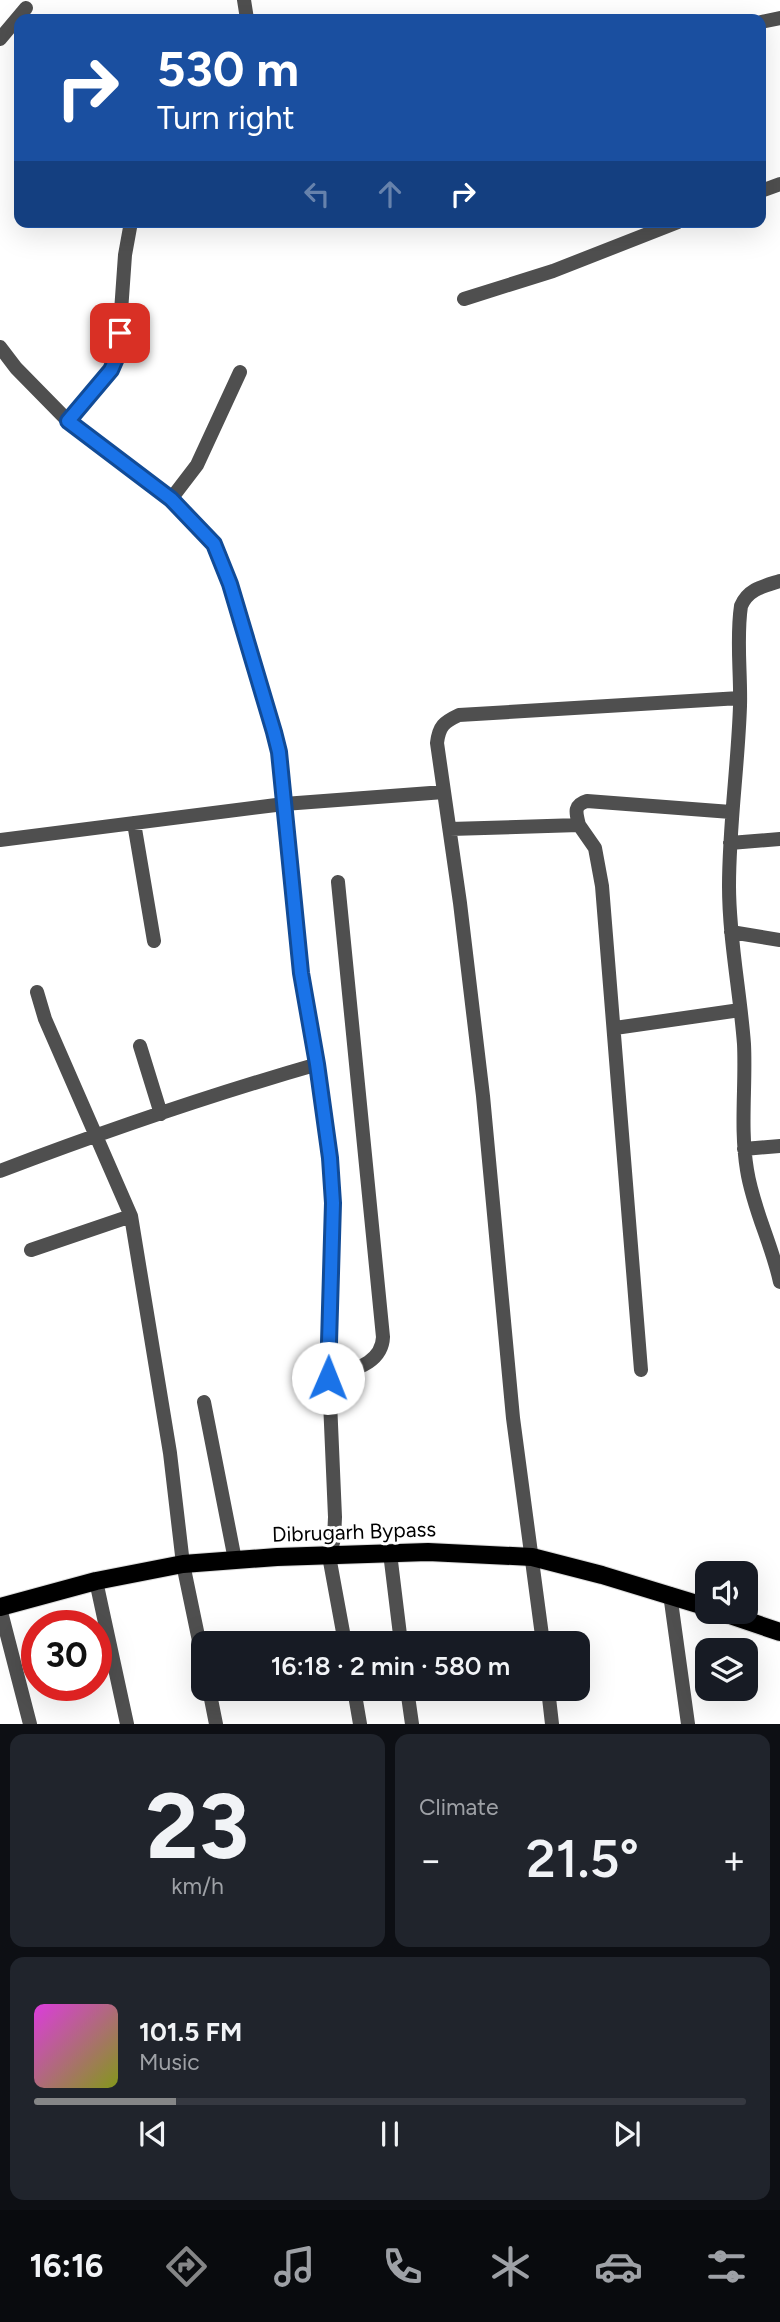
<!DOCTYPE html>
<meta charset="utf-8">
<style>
:root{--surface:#171b24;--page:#20242c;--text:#f1f3f6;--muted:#9ea1a6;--line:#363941;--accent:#858687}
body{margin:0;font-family:Figtree,sans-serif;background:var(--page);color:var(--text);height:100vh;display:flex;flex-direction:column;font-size:26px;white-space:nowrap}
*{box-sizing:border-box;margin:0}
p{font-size:23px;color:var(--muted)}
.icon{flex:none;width:38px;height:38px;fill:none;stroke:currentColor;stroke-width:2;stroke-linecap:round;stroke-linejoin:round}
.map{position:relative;height:1724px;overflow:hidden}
.side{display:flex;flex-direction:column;gap:10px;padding:10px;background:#0d0f14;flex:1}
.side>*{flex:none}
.top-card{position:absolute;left:14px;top:14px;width:752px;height:214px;border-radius:14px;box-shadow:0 7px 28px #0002;background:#1a4fa0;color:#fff;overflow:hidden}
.controls{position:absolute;left:695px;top:1561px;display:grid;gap:14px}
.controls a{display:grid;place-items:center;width:63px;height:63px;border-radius:14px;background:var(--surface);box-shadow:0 7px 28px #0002;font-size:35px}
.speed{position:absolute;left:21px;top:1610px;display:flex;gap:14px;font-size:35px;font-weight:700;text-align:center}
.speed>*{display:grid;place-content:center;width:91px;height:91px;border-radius:50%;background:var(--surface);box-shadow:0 7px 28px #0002;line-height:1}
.speed .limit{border:10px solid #d22;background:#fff;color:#111}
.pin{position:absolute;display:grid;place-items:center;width:60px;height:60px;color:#fff;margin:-30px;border-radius:14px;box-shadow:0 4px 10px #0006}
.me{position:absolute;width:77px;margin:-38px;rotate:1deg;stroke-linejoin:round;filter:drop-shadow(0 0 5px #0008)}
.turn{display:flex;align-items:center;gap:24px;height:147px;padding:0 28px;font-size:32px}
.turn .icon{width:91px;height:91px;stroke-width:2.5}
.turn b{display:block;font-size:49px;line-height:60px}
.lanes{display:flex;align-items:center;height:66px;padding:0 28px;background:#0003;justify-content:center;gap:35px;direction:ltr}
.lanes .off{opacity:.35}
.big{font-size:52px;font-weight:600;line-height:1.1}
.side .card{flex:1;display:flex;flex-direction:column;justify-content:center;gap:10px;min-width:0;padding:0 24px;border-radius:14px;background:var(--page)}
.side .dial{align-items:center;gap:0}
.dial b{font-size:91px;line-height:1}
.song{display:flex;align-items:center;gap:21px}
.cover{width:84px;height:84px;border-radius:10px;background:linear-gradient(135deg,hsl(300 70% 55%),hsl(70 70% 35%))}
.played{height:7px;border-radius:4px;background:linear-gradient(90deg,var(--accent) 20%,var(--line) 20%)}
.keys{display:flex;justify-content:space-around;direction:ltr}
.heat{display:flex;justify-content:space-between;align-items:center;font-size:38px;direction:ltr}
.side .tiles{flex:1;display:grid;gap:10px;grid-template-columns:1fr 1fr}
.card:last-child{grid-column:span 2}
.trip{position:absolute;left:191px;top:1631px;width:399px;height:70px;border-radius:14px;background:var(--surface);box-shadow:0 7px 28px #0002;font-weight:600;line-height:70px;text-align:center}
.tabs{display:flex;height:112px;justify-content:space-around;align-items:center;background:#090b0e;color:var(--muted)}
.tabs .icon{width:49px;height:49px}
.tabs .selected{color:var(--accent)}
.tabs b{font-size:32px;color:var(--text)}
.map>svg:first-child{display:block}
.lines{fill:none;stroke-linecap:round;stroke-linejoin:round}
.major-casing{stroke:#dbdbdb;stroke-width:20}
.minor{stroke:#4f4f4f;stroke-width:14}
.major{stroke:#000;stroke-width:18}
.route-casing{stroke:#114b97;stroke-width:18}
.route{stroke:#1a73e8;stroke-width:12}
.labels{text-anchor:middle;stroke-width:6;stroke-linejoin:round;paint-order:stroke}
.street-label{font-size:21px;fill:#000;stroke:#fff}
</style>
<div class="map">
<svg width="780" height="1724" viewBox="0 0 780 1724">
<rect width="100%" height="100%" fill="#fff"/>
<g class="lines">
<!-- major casing -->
<g class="major-casing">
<path id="major" d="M0,1607l96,-26 87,-17 94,-7 151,-5 104,5 70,18 105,32
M721,1612l59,20"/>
</g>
<!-- minor -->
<path class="minor" d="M244,0l3,19
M761,22l19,-4
M0,39l26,-31
M761,191l19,-7
M464,299l89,-28 125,-49
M0,347l16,21 52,53 103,78 43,45 6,11 16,48 38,128 5,21 22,221 17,91 13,115 2,44 -4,155 6,139 -1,22 -5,17 16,87
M68,421l43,-51 7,-16 7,-99 6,-33
M171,499l26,-34 43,-93
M780,581c-16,5 -32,8 -39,25 -5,33 0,67 -1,100 -2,60 -11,120 -11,180 0,53 11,105 15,158 2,42 -4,84 3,126 6,39 25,74 33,112
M134,823l20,118
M579,825c-3,-12 -6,-20 8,-24l144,11
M450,829l129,-4 16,23 7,38 39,484
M0,840l284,-36 160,-12
M730,843l50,-4
M731,932l49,8
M37,992l8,27 86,197 39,237 13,111 20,96
M615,1028l125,-18
M140,1046l21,68
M744,1149l36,-3
M0,1171c105,-40 210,-76 318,-107
M31,1250l100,-34
M329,1378c21,-8 53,-13 54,-41l-45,-455
M204,1402l31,158
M390,1553l11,90
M96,1581l31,143
M670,1594l18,130
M0,1608l30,116
M543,1643l-30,-225 -30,-322 -23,-193 -23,-160c2,-17 7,-21 22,-28l281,-17
M209,1689l7,35
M354,1689l6,35
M407,1689l5,35
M548,1689l4,35"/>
<!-- major -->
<use href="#major" class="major"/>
</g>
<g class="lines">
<!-- route casing -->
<g class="route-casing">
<path id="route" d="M120,333l-2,21 -7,16 -43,51 103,78 43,45 16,40 44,148 5,20 22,221 16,91 13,94 3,45 -5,175"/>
</g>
<!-- route -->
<use href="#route" class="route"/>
</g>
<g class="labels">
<!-- street labels -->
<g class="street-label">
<text transform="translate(354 1532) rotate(-2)" y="7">Dibrugarh Bypass</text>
</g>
</g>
</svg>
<div class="controls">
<a><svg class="icon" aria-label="sound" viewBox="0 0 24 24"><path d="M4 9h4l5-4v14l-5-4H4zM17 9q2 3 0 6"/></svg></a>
<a><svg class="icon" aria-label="layers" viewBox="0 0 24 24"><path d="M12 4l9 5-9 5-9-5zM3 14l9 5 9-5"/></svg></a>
</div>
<div class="speed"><div class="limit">30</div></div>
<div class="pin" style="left:120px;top:333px;background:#d93025"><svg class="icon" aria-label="arrive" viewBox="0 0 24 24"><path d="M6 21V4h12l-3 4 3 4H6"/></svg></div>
<svg class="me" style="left:328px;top:1378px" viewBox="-20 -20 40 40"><circle r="19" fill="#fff"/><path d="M0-13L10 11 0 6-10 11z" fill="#1a73e8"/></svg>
<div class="trip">16:18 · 2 min · 580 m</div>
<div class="top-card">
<div class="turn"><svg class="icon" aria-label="right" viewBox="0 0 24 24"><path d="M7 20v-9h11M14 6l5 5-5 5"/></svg><div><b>530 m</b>Turn right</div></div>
<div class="lanes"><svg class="icon off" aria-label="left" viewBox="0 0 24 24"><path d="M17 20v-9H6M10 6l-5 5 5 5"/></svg><svg class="icon off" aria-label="ahead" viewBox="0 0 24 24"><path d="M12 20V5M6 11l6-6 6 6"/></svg><svg class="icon" aria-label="right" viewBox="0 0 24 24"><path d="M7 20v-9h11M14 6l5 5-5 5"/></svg></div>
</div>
</div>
<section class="side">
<div class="tiles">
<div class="card dial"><b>23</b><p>km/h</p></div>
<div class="card"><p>Climate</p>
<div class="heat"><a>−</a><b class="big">21.5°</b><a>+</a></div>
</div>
<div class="card">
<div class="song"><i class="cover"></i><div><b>101.5 FM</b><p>Music</p></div></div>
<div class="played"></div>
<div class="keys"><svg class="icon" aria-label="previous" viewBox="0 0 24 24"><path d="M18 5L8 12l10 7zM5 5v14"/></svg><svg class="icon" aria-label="pause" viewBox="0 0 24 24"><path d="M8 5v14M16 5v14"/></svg><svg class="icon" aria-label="next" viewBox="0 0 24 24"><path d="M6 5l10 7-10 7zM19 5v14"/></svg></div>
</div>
</div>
</section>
<nav class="tabs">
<b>16:16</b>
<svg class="icon selected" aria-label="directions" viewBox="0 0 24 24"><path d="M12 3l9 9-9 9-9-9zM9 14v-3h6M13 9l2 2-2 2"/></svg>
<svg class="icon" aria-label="music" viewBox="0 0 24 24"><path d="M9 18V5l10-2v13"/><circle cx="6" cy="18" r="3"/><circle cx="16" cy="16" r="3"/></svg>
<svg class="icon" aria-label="phone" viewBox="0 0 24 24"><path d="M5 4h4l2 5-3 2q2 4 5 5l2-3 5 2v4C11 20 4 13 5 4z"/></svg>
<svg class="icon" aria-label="climate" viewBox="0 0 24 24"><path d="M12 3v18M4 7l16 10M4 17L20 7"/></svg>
<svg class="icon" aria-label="car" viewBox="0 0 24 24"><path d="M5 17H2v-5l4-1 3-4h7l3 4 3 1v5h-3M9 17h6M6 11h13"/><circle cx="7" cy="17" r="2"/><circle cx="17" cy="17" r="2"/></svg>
<svg class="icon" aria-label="filters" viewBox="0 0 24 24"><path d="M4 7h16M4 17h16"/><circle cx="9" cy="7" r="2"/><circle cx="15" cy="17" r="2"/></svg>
</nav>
